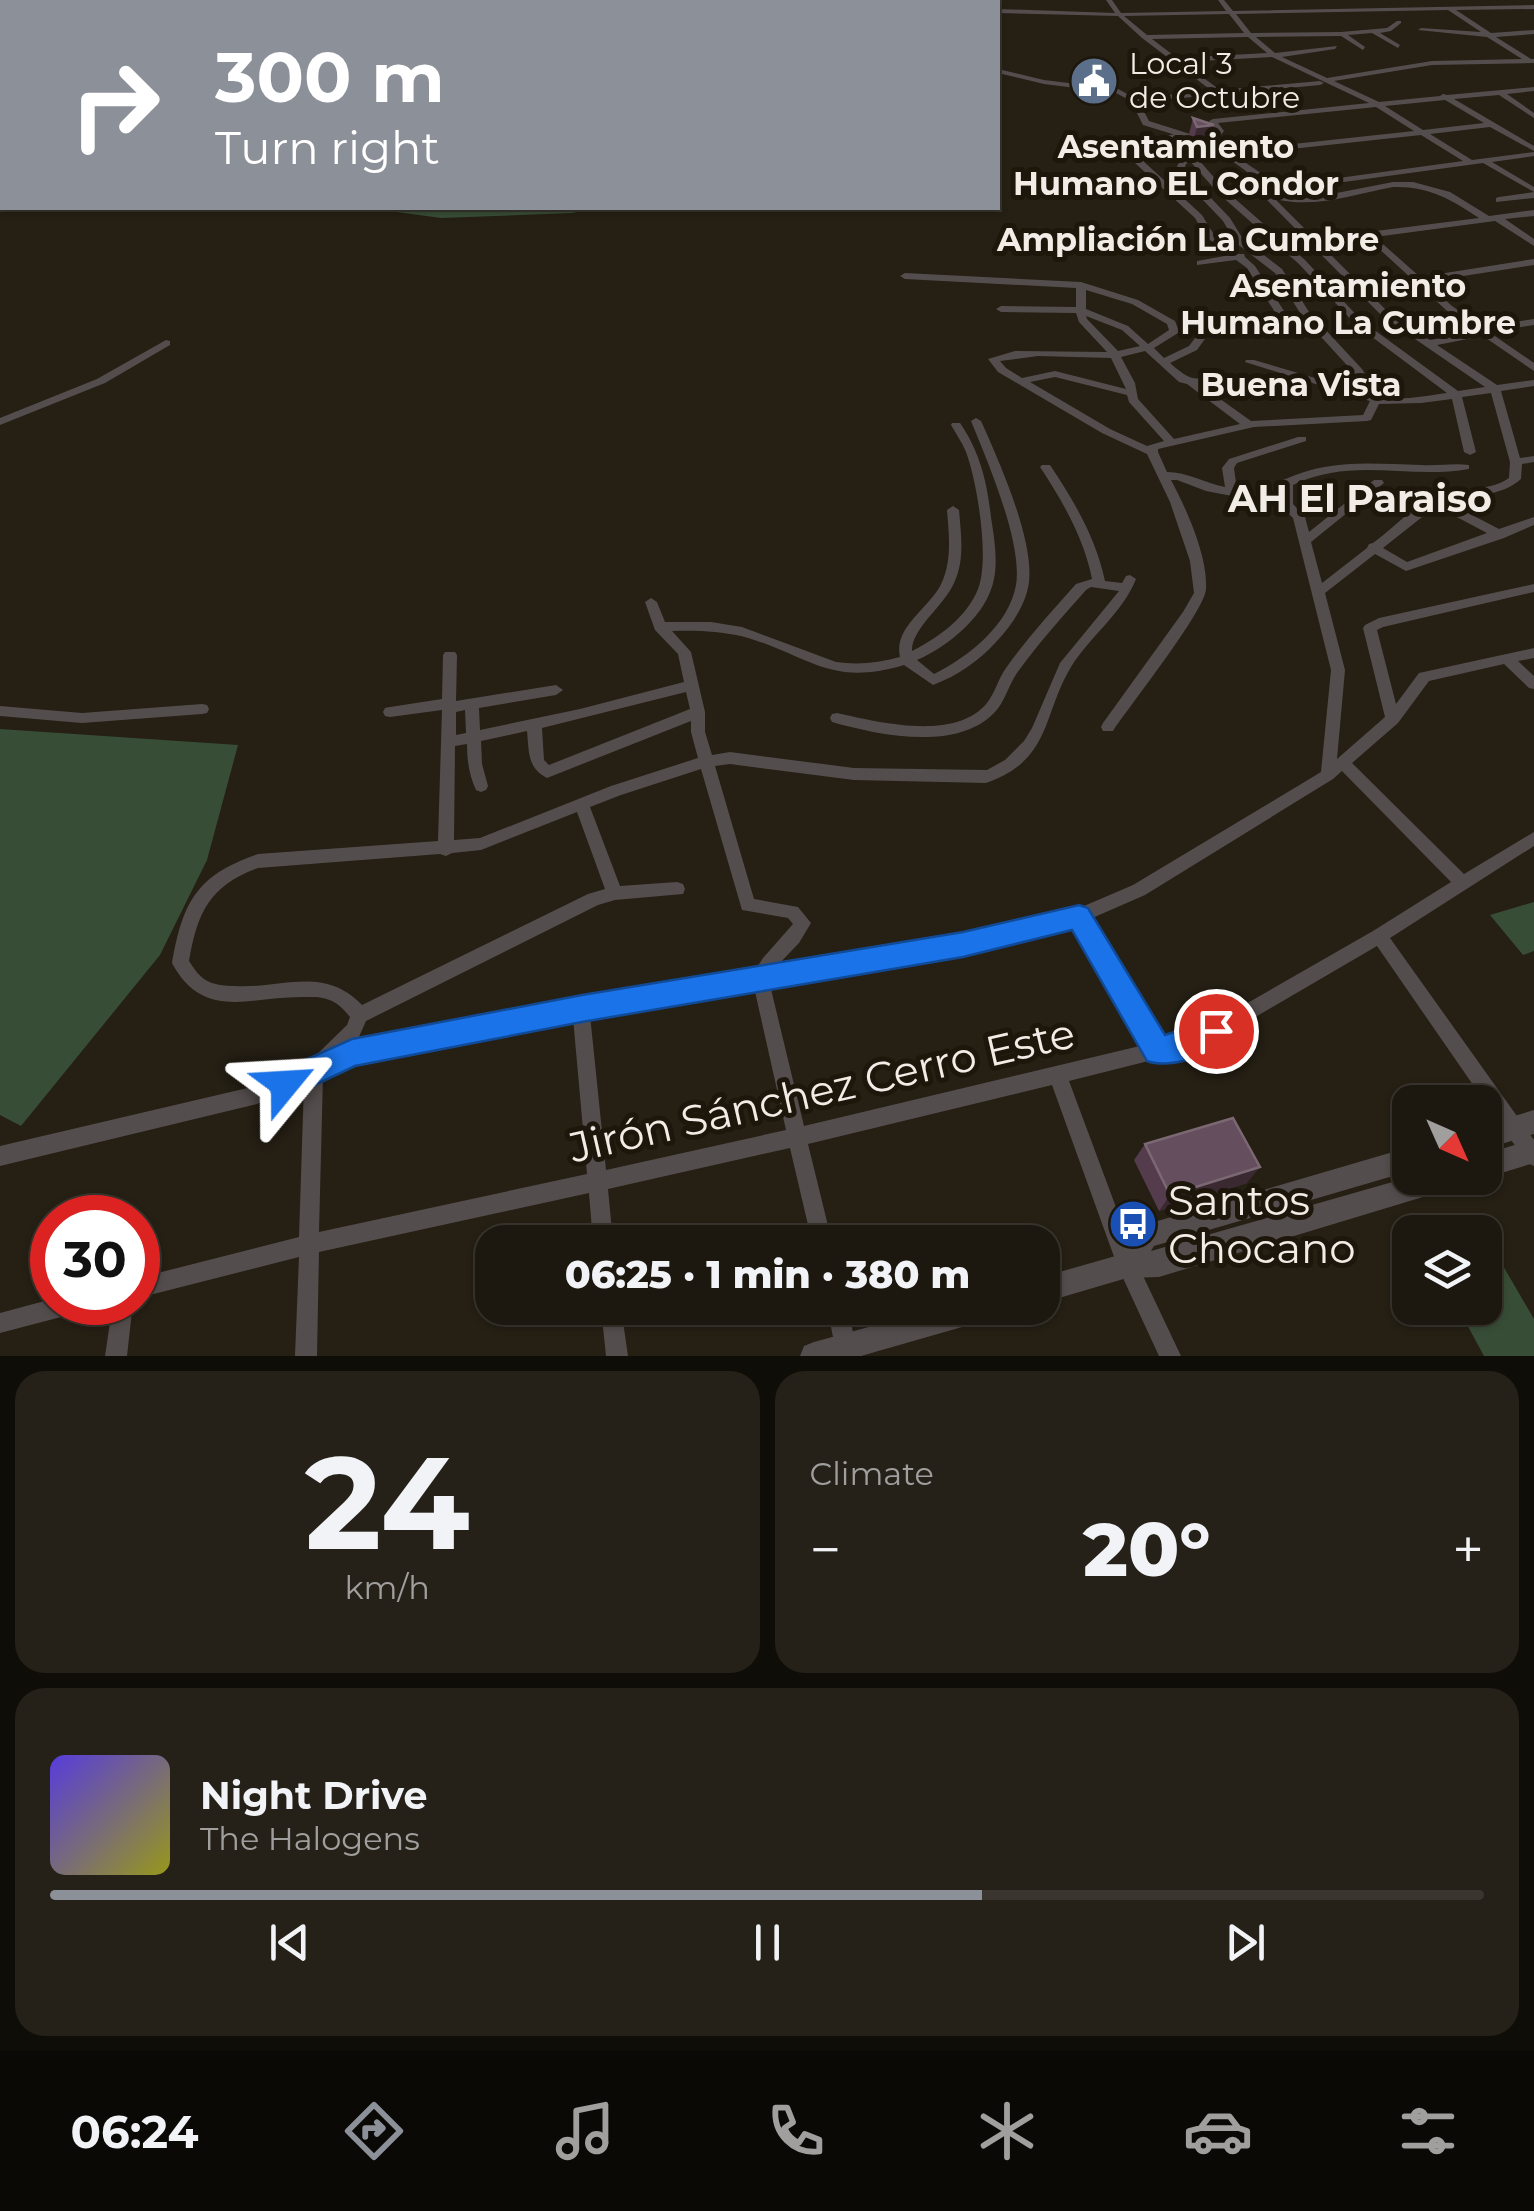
<!DOCTYPE html>
<meta charset="utf-8">
<style>
:root{--surface:#1c170f;--page:#252018;--text:#f1f3f6;--muted:#a09f9e;--line:#3a362f;--accent:#8c9099}
body{margin:0;font-family:Montserrat,sans-serif;background:var(--page);color:var(--text);height:100vh;display:flex;flex-direction:column;font-size:38px;white-space:nowrap}
*{box-sizing:border-box;margin:0}
p{font-size:32px;color:var(--muted)}
.icon{flex:none;width:55px;height:55px;fill:none;stroke:currentColor;stroke-width:2;stroke-linecap:round;stroke-linejoin:round}
.map{position:relative;height:1356px;overflow:hidden}
.sheet{display:flex;flex-direction:column;gap:15px;padding:15px;background:#0f0d08;flex:1}
.sheet>*{flex:none}
.banner{position:absolute;left:0px;top:0px;width:1000px;height:210px;box-shadow:0 2px 8px #0004,0 0 0 2px var(--line);background:#8c9099;color:#fff;overflow:hidden}
.needle{width:65px;rotate:135deg}
.controls{position:absolute;left:1392px;top:1085px;display:grid;gap:20px}
.controls a{display:grid;place-items:center;width:110px;height:110px;border-radius:20px;background:var(--surface);box-shadow:0 2px 8px #0004,0 0 0 2px var(--line);font-size:50px}
.speed{position:absolute;left:30px;top:1195px;display:flex;gap:20px;font-size:50px;font-weight:700;text-align:center}
.speed>*{display:grid;place-content:center;width:130px;height:130px;border-radius:50%;background:var(--surface);box-shadow:0 2px 8px #0004,0 0 0 2px var(--line);line-height:1}
.speed .limit{border:15px solid #d22;background:#fff;color:#111}
.pin{position:absolute;display:grid;place-items:center;width:85px;height:85px;color:#fff;margin:-42px;border:5px solid #fff;border-radius:50%;box-shadow:0 2px 10px #0007}
.me{position:absolute;width:110px;margin:-55px;rotate:63deg;stroke-linejoin:round;filter:drop-shadow(0 0 8px #0008)}
.turn{display:flex;align-items:center;gap:35px;height:210px;padding:0 50px;font-size:45px}
.turn .icon{width:130px;height:130px;stroke-width:2.5}
.turn b{display:block;font-size:70px;line-height:85px}
.big{font-size:75px;font-weight:800;line-height:1.1}
.sheet .tile{flex:1;display:flex;flex-direction:column;justify-content:center;gap:15px;min-width:0;padding:0 35px;border-radius:30px;background:var(--page)}
.sheet .dial{align-items:center;gap:0}
.dial b{font-size:130px;line-height:1}
.song{display:flex;align-items:center;gap:30px}
.cover{width:120px;height:120px;border-radius:15px;background:linear-gradient(135deg,hsl(250 70% 55%),hsl(60 70% 35%))}
.played{height:10px;border-radius:5px;background:linear-gradient(90deg,var(--accent) 65%,var(--line) 65%)}
.keys{display:flex;justify-content:space-around;direction:ltr}
.heat{display:flex;justify-content:space-between;align-items:center;font-size:55px;direction:ltr}
.sheet .tiles{flex:1;display:grid;gap:15px;grid-template-columns:1fr 1fr}
.tile:last-child{grid-column:span 2}
.trip{position:absolute;left:475px;top:1225px;width:585px;height:100px;border-radius:30px;background:var(--surface);box-shadow:0 2px 8px #0004,0 0 0 2px var(--line);font-weight:800;line-height:100px;text-align:center}
.tab-bar{display:flex;height:160px;justify-content:space-around;align-items:center;background:#0b0906;color:var(--muted)}
.tab-bar .icon{width:70px;height:70px}
.tab-bar .current{color:var(--accent)}
.tab-bar b{font-size:45px;color:var(--text)}
.map>svg:first-child{display:block}
.green{fill:#384d36}
.lines{fill:none;stroke-linecap:round;stroke-linejoin:round}
.minor{fill:#544d4d;fill-rule:evenodd}
.tertiary{fill:#544d4d;fill-rule:evenodd}
.wall{fill:#543c4d}
.shaded-wall{fill:#3a2930}
.building{fill:#654f5e;stroke:#7b6873;stroke-width:2.5}
.route{fill:#1a73e8;stroke:#114b97;stroke-width:2.5}
.labels{text-anchor:middle;stroke-width:10;stroke-linejoin:round;paint-order:stroke}
.far-poi-label{font-size:30px;fill:#f1ece5;stroke:#1c160b;text-anchor:start}
.far-neighbourhood-label{font-size:32px;font-weight:bold;fill:#f1ece5;stroke:#1c160b}
.neighbourhood-label{font-size:38px;font-weight:bold;fill:#f1ece5;stroke:#1c160b}
.near-street-label{font-size:42px;fill:#f1ece5;stroke:#1c160b}
.near-poi-label{font-size:42px;fill:#f1ece5;stroke:#1c160b;text-anchor:start}
</style>
<div class="map">
<svg width="1534" height="1356" viewBox="0 0 1534 1356">
<rect width="100%" height="100%" fill="#251f14"/>
<!-- green -->
<path class="green" d="M0,0h473l6,2h-477v132z
M367,208h222l-16,5 -132,5z
M0,729l238,16 -31,115 -47,95 -139,171 -21,-11z
M1534,902v49l-11,4 -33,-40z
M1485,1235l49,84v37h-50l-26,-48h27z"/>
<g class="lines">
<!-- minor -->
<path class="minor" d="M749,0h7l1,2h-6z
M810,0h6l1,2h-6z
M853,0h8l2,2h-7z
M1106,0h6l9,13 105,-2 -8,-11h6l9,11 301,-6v4l-78,1 35,23 43,-3v4l-38,3 35,22h3v4l-102,2 -98,16 45,21 61,-6 3,-2 4,1 87,-8v4l-27,3 27,19v5l-35,-23 -45,4 80,47v5l-44,-24 -60,7 42,26 62,-8v4l-42,6 42,25v11l-38,4v-4l3,-1 35,-5 -51,-29 -205,28 -16,-9 8,11 21,4 20,1 82,-16h20l37,10 39,24 45,-6v6l-29,3 29,20v7l-39,-25 -120,16 45,40 114,-18v6l-109,17 27,24 30,21 52,-8v6l-45,7 45,31v8l-51,-35 -46,9 60,40 37,-5v6l-33,5 19,67 14,-2v6l-12,2 -1,15c-21,19 -50,15 -76,22l54,28 35,-12v8l-30,13 -98,33 -31,-17 -50,39 20,77 -8,89 48,-42 -22,-89 2,-3 14,-7 155,-34v8l-151,35 -6,3 19,74 23,-31 115,-25v10l-16,3 16,15v13l-5,-1 -25,-24 -75,17 -31,42 -46,40 112,111 70,-42v14l-144,92 144,202v26l-7,-3 -150,-217 -173,101 -135,34 67,180 45,95h-22l-42,-91 -65,-180 -244,59 24,98h-20l-22,-94 -182,41 5,53h-20l-4,-49 -270,59 -2,104h-22l4,-99 -161,41v-20l161,-41 5,-154 -47,21 -257,62v-20l256,-60 51,-22 40,-39 3,-8c-5,-6 -10,-12 -18,-16 -10,-5 -20,-4 -31,-4 -52,0 -98,24 -129,-34 11,-62 25,-88 86,-109l180,-13 4,-131 -52,7 -5,-1 -2,-4 2,-4 5,-1 52,-8 1,-44 2,-3h10l2,3 -1,46 100,-16 7,5 -7,5 -77,13 1,22 100,-21 104,-27 -6,-28 -23,-24 -10,-28 6,-4 6,4 8,20h46l31,5 94,35c22,3 42,1 64,-5 -7,-31 31,-49 42,-75 10,-22 7,-48 5,-72l6,-4 6,4c2,24 6,50 -5,73 -10,23 -43,46 -42,68 26,-13 55,-34 66,-62 12,-29 -1,-108 -12,-137 -4,-10 -10,-18 -15,-27l1,-2h8c20,29 27,59 31,94 3,20 7,42 3,62 -7,36 -45,67 -77,81l17,14c34,-17 75,-49 82,-89 7,-42 -29,-125 -45,-164l5,-3 5,3c18,40 53,118 48,161 -3,23 -18,44 -33,60 -17,19 -39,34 -63,43l-29,-20c-76,23 -96,-11 -163,-29 -22,-5 -46,-6 -69,-5l19,21 14,60v20l7,23 18,-3 124,16 133,2 18,-10 19,-19 8,-13 28,-65 59,-72 -28,-4 -5,3c-24,27 -48,54 -69,83 -9,13 -12,29 -23,40 -38,39 -116,22 -162,9l-2,-4 2,-4 5,-1c41,9 118,29 150,-10 8,-10 11,-24 19,-35 21,-30 46,-57 70,-84l16,-5c-8,-41 -29,-77 -52,-112l2,-2h8c24,36 46,73 55,116l17,2 4,-7 4,-1 6,4c-14,35 -45,56 -65,88 -29,48 -19,93 -85,116l-132,-3 -124,-16 -15,2 39,133 44,8 13,16 -12,20 -24,25 188,-30 114,-29 56,-24 188,-113 10,-102 -38,-152 -10,-10 -10,-4 -67,-13 -29,-11h-6c15,28 37,76 35,109 -1,22 -76,116 -93,142h-10l-2,-4 2,-4 80,-111 11,-19 -4,-32 -20,-59 -23,-48 -45,-21 -104,-61 -10,-13 27,-8 92,1 -28,-30 -3,-9 -75,-1 -5,-3 5,-3 75,1v-19l-171,-9 -5,-3 5,-3 176,9 57,18 37,21 4,10 -1,2 -24,15 10,10 25,-12 9,-12h8l1,2 -10,14 -27,13c27,24 25,13 56,12v4l-24,7 49,35 112,-6 7,-14 -125,-39 1,-2h8l112,33 -12,-20 -52,-57 -27,-43 -39,-30 -13,-22 -40,-42 -6,-13 5,-8 -15,-22 7,-2 14,21 31,-3 -11,-7 -65,-20 -12,-24 -15,-8 -72,-9 -46,-11v-4l46,11 74,9 17,9 77,-7 -70,-53 -24,-22 -120,-3v-4l117,4zM1448,10l33,22 -60,-4 -3,2 69,7 35,22 -90,2 -105,17 -45,-21 53,-8 2,-3 -62,7 -19,-16 85,-1 22,14 2,-3 -17,-12 24,-2 26,15 2,-3 -20,-12 11,-2 10,-8v-2h-4l-10,7 -46,4 -90,1 -15,-19zM1229,14l15,19 -97,2 -23,-19zM1248,37l19,16 -90,5 -25,-19zM1272,57l97,46 -156,16 -4,2 7,10 -7,9 -60,-19 -10,-19 181,-17 4,-2 -4,-2 -100,9 -38,-28zM1445,100l39,23 -61,7 -38,-24zM1376,107l38,24 -186,20 -13,-9 9,-11 -6,-8zM1421,135l42,26 -183,25 -46,-31zM1225,156l21,15 18,26 119,120 102,70 -27,4 -96,-70 -57,-61 -80,-70 -27,-31zM1189,160l30,34 80,70 57,61 91,68c-22,3 -46,8 -68,4l-17,-28 -53,-57 -27,-43 -39,-30 -13,-21 -40,-42 -5,-10zM1393,187c35,-1 58,12 86,31l-111,14 -4,3 82,75 30,22 -46,8 -41,-27 -114,-114c40,10 79,-5 118,-12zM1086,290l46,14 35,20 2,6 -21,14 -20,-18 -42,-17zM1086,316l36,14 18,16 -22,5 -31,-32zM1145,351l34,31 8,2 53,40 -66,15 -36,-40 -3,-16 -14,-26zM1038,356l73,2 15,31 -71,-18 -33,7 -16,-10 -6,-7zM1055,377l72,18 2,7 35,39 -17,5 -37,-17 -80,-47zM1491,393l19,69 -1,16c-23,16 -53,7 -78,20 -20,11 -39,31 -58,45l-4,1 -2,4 -45,35 -11,-41 73,-59 -2,-3h-8l-65,52 -4,-15 -12,-13v-19c61,-29 114,-5 176,-16v-4c-15,-2 -31,1 -47,0 -52,-1 -90,-7 -139,15l-2,19 -44,-9 -3,-22 3,-5 69,-22v-4h-8l-69,22 -7,9 3,19c-20,-4 -38,-15 -58,-15l-9,-20v-3l96,-22 113,-6 4,-1 8,-16 42,-1 31,-4 12,53 6,3 6,-3 -14,-55zM1436,506l51,27 -80,29 -24,-14zM686,692l4,17 -141,56 -5,-5 -2,-32zM465,710l1,23 -10,2v-23zM691,721v11l7,26 -87,28 -131,52 -26,2 1,-94 12,-2c0,16 2,31 9,46l5,2 5,-2 2,-4 -6,-22 -1,-23 46,-10c2,20 0,37 20,47zM701,769l41,141 46,8 5,6 -30,34 -9,14 -173,28 -230,45 8,-8 7,-16 232,-116 17,-5 68,-6 2,-5 -2,-5 -6,-2 -57,4 -30,-79 31,-12zM1342,771l109,111 -78,49 -178,102 -34,8 -71,-122 55,-24 188,-116zM577,812l28,77 -17,5 -226,111c-39,-40 -79,-16 -127,-19 -11,0 -22,-1 -31,-7 -6,-4 -11,-12 -15,-18 8,-48 21,-76 69,-93l182,-14 6,2 6,-3 29,-3zM1075,924l69,121 -340,81 -34,-141 193,-33zM754,987l32,143 -180,40 -16,-155zM573,1018l14,156 -268,58 4,-157 30,-14z
M1123,148h6l73,67 11,18 26,21h5l1,3 10,9 44,68 -1,2h-8l-43,-68 -11,-8 -39,5v-4l33,-6 -24,-18 -11,-19 -72,-66z
M166,340l4,1v4l-65,38 -105,42v-7l97,-39z
M202,704l5,1 2,4 -2,4 -5,1 -120,9 -82,-7v-10l82,7z
M52,1299v3h38l-3,7 -7,3 -80,21v-20z
M113,1302h20l-6,54h-22z
M601,1308h20l7,48h-22z
M827,1308h20l12,48h-22z"/>
<!-- tertiary -->
<path class="tertiary" d="M1534,1110v24l-49,15v-24z
M1534,1139v24l-49,15h-2l2,-24z
M1410,1147v24l-256,75 -3,5 259,-74 49,1 -3,9 -297,90 -32,1 -85,25v-26l77,-22 18,-28z
M938,1308h58l-4,9 -9,4 -122,35h-61l4,-10 10,-4z"/>
</g>
<!-- wall -->
<path class="wall" d="M1193,118l21,7 -6,24 -17,2 -4,-9z
M1145,1144l102,39 -88,28 -25,-51z"/>
<!-- shaded-wall -->
<path class="shaded-wall" d="M1214,125l-6,24 -17,2 6,-24z
M1260,1167l-13,16 -88,28 11,-16z"/>
<!-- building -->
<path class="building" d="M1193,118l21,7 -17,2z
M1233,1118l27,49 -90,28 -25,-51z"/>
<!-- route -->
<path class="route" d="M1079,905l9,3 77,127 51,-17 11,4 4,9c-10,23 -61,39 -84,30l-75,-131 -109,27 -381,65 -227,44 -70,33 -11,-5 -4,-10 4,-10 78,-35 230,-44 381,-63z"/>
<!-- icons -->
<defs>
<g id="civic-disc" transform="scale(2.5)"><circle r="9.5" fill="#5c6f8a" stroke="#1c160b"/><path d="M-.6-6.5H3V-4.5H.6V-3L4-1V1h2V6H-6V1h2V-1L-.6-3ZM-1.2 2.5V6h2.4V2.5Z" fill="#fff"/></g>
<g id="bus-disc" transform="scale(2.5)"><circle r="9.5" fill="#1a4fb4" stroke="#1c160b"/><path d="M-5-6H5V4H4V6H2V4H-2V6H-4V4H-5ZM-3.5-4V0h7V-4ZM-3.5 1.2v1.5H-2V1.2ZM2 1.2v1.5H3.5V1.2Z" fill="#fff"/></g>
</defs>
<g fill-rule="evenodd">
<use href="#civic-disc" x="1094" y="81"/>
<use href="#bus-disc" x="1133" y="1224"/>
</g>
<g class="labels">
<!-- far-poi labels -->
<g class="far-poi-label">
<text x="1129" y="74">Local 3<tspan x="1129" dy="34">de Octubre</tspan></text>
</g>
<!-- far-neighbourhood labels -->
<g class="far-neighbourhood-label">
<text x="1176" y="158">Asentamiento<tspan x="1176" dy="37">Humano EL Condor</tspan></text>
<text x="1188" y="251">Ampliación La Cumbre</text>
<text x="1348" y="297">Asentamiento<tspan x="1348" dy="37">Humano La Cumbre</tspan></text>
<text x="1301" y="396">Buena Vista</text>
</g>
<!-- neighbourhood labels -->
<g class="neighbourhood-label">
<text x="1360" y="512">AH El Paraiso</text>
</g>
<!-- near-street labels -->
<g class="near-street-label">
<text transform="translate(822 1090) rotate(-13)" y="15">Jirón Sánchez Cerro Este</text>
</g>
<!-- near-poi labels -->
<g class="near-poi-label">
<text x="1168" y="1215">Santos<tspan x="1168" dy="48">Chocano</tspan></text>
</g>
</g>
</svg>
<div class="controls">
<a><svg class="needle" viewBox="-14 -14 28 28"><path d="M0-13l5 13h-10z" fill="#e53935"/><path d="M0 13l5-13h-10z" fill="#a09f9e"/></svg></a>
<a><svg class="icon" aria-label="layers" viewBox="0 0 24 24"><path d="M12 4l9 5-9 5-9-5zM3 14l9 5 9-5"/></svg></a>
</div>
<div class="speed"><div class="limit">30</div></div>
<div class="pin" style="left:1216px;top:1031px;background:#d93025"><svg class="icon" aria-label="arrive" viewBox="0 0 24 24"><path d="M6 21V4h12l-3 4 3 4H6"/></svg></div>
<svg class="me" style="left:285px;top:1084px" viewBox="-20 -20 40 40"><path d="M0-17L14 15 0 8-14 15z" fill="#1a73e8" stroke="#fff" stroke-width="4"/></svg>
<div class="trip">06:25 · 1 min · 380 m</div>
<div class="banner">
<div class="turn"><svg class="icon" aria-label="right" viewBox="0 0 24 24"><path d="M7 20v-9h11M14 6l5 5-5 5"/></svg><div><b>300 m</b>Turn right</div></div>
</div>
</div>
<section class="sheet">
<div class="tiles">
<div class="tile dial"><b>24</b><p>km/h</p></div>
<div class="tile"><p>Climate</p>
<div class="heat"><a>−</a><b class="big">20°</b><a>+</a></div>
</div>
<div class="tile">
<div class="song"><i class="cover"></i><div><b>Night Drive</b><p>The Halogens</p></div></div>
<div class="played"></div>
<div class="keys"><svg class="icon" aria-label="previous" viewBox="0 0 24 24"><path d="M18 5L8 12l10 7zM5 5v14"/></svg><svg class="icon" aria-label="pause" viewBox="0 0 24 24"><path d="M8 5v14M16 5v14"/></svg><svg class="icon" aria-label="next" viewBox="0 0 24 24"><path d="M6 5l10 7-10 7zM19 5v14"/></svg></div>
</div>
</div>
</section>
<nav class="tab-bar">
<b>06:24</b>
<svg class="icon current" aria-label="directions" viewBox="0 0 24 24"><path d="M12 3l9 9-9 9-9-9zM9 14v-3h6M13 9l2 2-2 2"/></svg>
<svg class="icon" aria-label="music" viewBox="0 0 24 24"><path d="M9 18V5l10-2v13"/><circle cx="6" cy="18" r="3"/><circle cx="16" cy="16" r="3"/></svg>
<svg class="icon" aria-label="phone" viewBox="0 0 24 24"><path d="M5 4h4l2 5-3 2q2 4 5 5l2-3 5 2v4C11 20 4 13 5 4z"/></svg>
<svg class="icon" aria-label="climate" viewBox="0 0 24 24"><path d="M12 3v18M4 7l16 10M4 17L20 7"/></svg>
<svg class="icon" aria-label="car" viewBox="0 0 24 24"><path d="M5 17H2v-5l4-1 3-4h7l3 4 3 1v5h-3M9 17h6M6 11h13"/><circle cx="7" cy="17" r="2"/><circle cx="17" cy="17" r="2"/></svg>
<svg class="icon" aria-label="filters" viewBox="0 0 24 24"><path d="M4 7h16M4 17h16"/><circle cx="9" cy="7" r="2"/><circle cx="15" cy="17" r="2"/></svg>
</nav>
